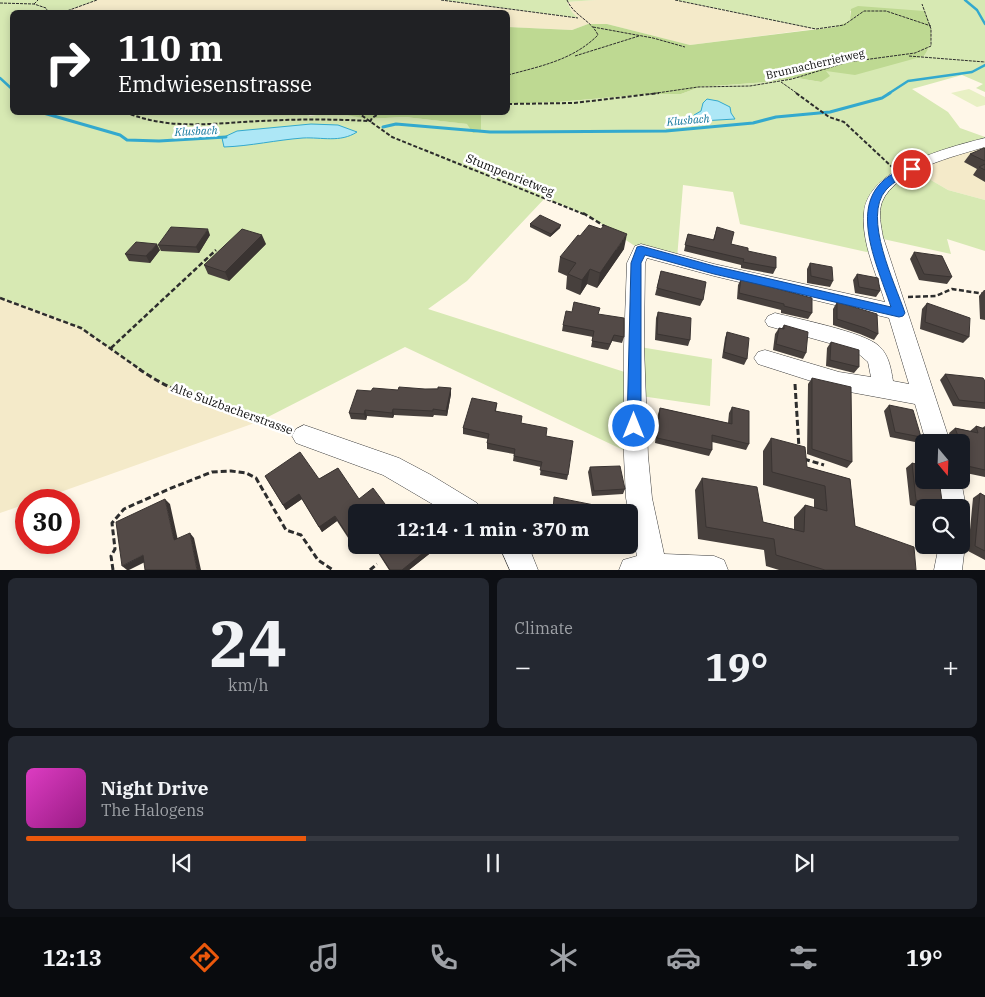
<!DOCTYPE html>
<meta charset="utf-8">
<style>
:root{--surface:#171b24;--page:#242831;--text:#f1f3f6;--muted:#9ea1a6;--line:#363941;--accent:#ea580c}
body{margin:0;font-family:"IBM Plex Serif",serif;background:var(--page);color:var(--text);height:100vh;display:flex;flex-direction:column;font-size:19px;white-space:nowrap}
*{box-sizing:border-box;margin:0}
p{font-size:16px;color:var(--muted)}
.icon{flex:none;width:28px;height:28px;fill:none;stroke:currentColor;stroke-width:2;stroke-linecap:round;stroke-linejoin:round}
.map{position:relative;height:570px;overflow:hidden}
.details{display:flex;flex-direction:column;gap:8px;padding:8px;background:#0d0f14;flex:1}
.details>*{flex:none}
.top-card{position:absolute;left:10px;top:10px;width:500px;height:105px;border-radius:8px;box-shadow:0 2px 8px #0003;background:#202124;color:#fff;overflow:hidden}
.needle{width:32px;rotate:161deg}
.fabs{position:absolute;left:915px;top:434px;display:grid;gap:10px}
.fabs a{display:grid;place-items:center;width:55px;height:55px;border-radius:8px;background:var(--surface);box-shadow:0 2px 8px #0003;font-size:25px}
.speed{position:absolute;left:15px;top:489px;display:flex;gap:10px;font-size:25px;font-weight:700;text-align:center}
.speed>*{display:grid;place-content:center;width:65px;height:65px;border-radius:50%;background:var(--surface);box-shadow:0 2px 8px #0003;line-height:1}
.speed .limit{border:8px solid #d22;background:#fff;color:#111}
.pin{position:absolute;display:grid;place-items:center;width:42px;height:42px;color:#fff;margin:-21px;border:2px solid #fff;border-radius:50%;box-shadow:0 1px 5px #0007}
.me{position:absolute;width:55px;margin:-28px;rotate:0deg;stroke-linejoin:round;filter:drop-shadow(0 0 4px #0008)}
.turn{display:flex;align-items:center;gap:18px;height:105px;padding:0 25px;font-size:22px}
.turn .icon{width:65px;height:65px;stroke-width:2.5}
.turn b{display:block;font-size:35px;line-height:42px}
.big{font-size:38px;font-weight:700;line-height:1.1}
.details .tile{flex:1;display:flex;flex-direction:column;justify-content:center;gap:8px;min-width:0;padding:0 18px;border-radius:8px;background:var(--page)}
.details .dial{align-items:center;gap:0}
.dial b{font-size:65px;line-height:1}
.song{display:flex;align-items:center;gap:15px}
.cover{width:60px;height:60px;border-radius:8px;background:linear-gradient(135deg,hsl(310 70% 55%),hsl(310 70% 35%))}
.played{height:5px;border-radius:2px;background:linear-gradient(90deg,var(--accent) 30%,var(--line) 30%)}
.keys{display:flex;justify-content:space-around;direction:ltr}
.heat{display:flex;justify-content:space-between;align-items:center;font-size:28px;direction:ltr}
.details .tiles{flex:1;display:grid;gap:8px;grid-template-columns:1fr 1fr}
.tile:last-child{grid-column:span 2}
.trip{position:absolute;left:348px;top:504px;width:290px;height:50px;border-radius:8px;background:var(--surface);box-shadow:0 2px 8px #0003;font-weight:700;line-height:50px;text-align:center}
.dock{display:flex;height:80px;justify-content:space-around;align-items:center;background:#090b0e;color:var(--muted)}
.dock .icon{width:35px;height:35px}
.dock .on{color:var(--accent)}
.dock b{font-size:22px;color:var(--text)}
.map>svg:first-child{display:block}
.farmland{fill:#f4eac9}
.green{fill:#d7e9b3}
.forest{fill:#bed992}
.pitch{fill:#e8f0c4}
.water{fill:#ade7f6;stroke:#33a9ce}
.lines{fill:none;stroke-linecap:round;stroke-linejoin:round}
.stream-far1{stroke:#33a9ce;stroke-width:2.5}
.stream{stroke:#33a9ce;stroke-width:3}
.minor-casing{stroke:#3e3e3e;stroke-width:1}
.path-far3{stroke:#2d2d2d;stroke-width:1;stroke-dasharray:3 1;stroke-linecap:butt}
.path-far2{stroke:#2d2d2d;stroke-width:2;stroke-dasharray:4 2;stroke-linecap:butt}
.path-far1{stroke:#2d2d2d;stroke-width:2.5;stroke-dasharray:5 2.5;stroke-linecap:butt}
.path{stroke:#2d2d2d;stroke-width:3;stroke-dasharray:6 3;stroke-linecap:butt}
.minor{fill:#fff;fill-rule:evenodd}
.wall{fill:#47403d}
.shaded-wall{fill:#3a3432}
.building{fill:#534a47;stroke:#3a3432}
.route{fill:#1a73e8;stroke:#114b97}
.labels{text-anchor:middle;stroke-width:5;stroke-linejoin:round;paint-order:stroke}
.far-street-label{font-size:11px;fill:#0b0b0b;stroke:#fff}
.far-water-label{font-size:11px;font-style:italic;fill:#14779c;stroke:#fff}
.street-label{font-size:12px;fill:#0b0b0b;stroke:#fff}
</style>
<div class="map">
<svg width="985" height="570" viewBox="0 0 985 570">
<rect width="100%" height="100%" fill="#fff7e8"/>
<!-- farmland -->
<path class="farmland" d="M97,0h344l136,18 -5,-6 -5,-10 29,-2h79l139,29 -124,16 -83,-21h-19l-16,6 -64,-3v-15h-444z
M985,142v58l-37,-10 -36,-21z
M0,298l42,14 39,16 74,52 52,23 53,18 -222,79h-12v4l-26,9z"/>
<!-- green -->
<path class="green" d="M0,0h97l-33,12h-52v100h291l7,4 28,-4 28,7 39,-2 63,7 13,7v-18l27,-1v-8l50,-2 91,-8h32l19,-7 66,-5 31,-4 24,4 4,-11 99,-15c12,-18 9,-26 0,-45h-74l1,10 -16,6 -21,2 -139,-29h310v92l-9,-4 7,-4 -21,-9 -50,14 36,23 12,16 25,9v5l-73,27 36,21 37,10v51l-38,-12 4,15 -77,-17 6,18 -140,-31 -7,-32 -50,-7 -6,74 -36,-9 -52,-34 -44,-18 -78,83 -39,28 206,66v-29l78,13 -2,47 -76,-11 2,61 -231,-109 -145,74 -53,-18 -52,-23 -74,-52 -39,-16 -42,-14z
M441,0h155l-29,2 5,10 6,6z"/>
<!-- forest -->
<path class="forest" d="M858,6l66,5c9,17 11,29 0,45l-69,19 -29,-4 4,5 -9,6 -24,-4 -31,4 -66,5 -19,7h-32l-91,8 -50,2v-77l64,3 16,-6h19l83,21 145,-18 15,-6 1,-12z
M338,113h143v18l-8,2 -6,-9 -62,-7 -39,2z"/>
<!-- pitch -->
<path class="pitch" d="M969,89l16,8v8l-8,2 -26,-14z"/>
<!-- water -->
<path class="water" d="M707,99l11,2 12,6 1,6 4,6 -34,2 -7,-2v-4l7,-4 2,-8z
M311,124l27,1 19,7c-17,11 -35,5 -54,6 -27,2 -52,8 -79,9l-2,-9 15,-7z"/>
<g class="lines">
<!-- stream-far1 -->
<path class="stream-far1" d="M965,0l12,10 8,14
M0,78l12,11
M888,94l20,-13 64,-9 13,-7"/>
<!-- stream -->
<path class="stream" d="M40,112l80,23 7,5 32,1 67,-4
M383,127l13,-3 94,8 176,-1 87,-8 23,-6 54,-5 52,-14 8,-5"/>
<!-- minor casing -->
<g class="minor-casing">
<path id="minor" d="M985,138v9c-30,9 -90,23 -103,55 -4,11 -1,24 1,35l67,205h-24l-11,-38 -76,-14 -81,-26 -4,-6 4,-6 7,-2 74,22 32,5 -3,-15 -14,-12 -86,-24 -3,-5 3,-5 7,-3c23,6 89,19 104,33 10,9 12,23 14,35l16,3 -20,-66 -175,-42 -67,-18 -2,5 -1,83 4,110 4,42 12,56 50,2 10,4 4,10h-109l4,-10 14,-4 -11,-58 -2,-42v-110l3,-83 8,-17 6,-2 73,20 171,38c-8,-27 -24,-60 -21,-89 3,-45 85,-66 121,-75z
M304,425l95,33 32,17 46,28 4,9h-35l-63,-37 -87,-32 -4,-7 4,-7z
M937,480h24l5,28 -4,9 -1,-9h-21z
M961,535l4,10 -3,25h-28l5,-25h22z
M499,545h29l10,25h-28z"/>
</g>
<!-- path-far3 -->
<path class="path-far3" d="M441,0l137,18
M675,0l141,29 28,-4 20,-14h22l45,15
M0,3l34,1 12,4 2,4
M34,4l4,-4
M64,12l33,-12
M593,27l60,11 32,9
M575,56l64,-20
M909,56l76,6
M508,75c33,-9 65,-15 90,-40 -7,-15 -24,-19 -31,-35
M781,82l17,12
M650,94l48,-7 52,-1 42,-7 56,-17 67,-9 16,-7v-17l-9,-25"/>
<!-- path-far2 -->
<path class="path-far2" d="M796,93l33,24 15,5 48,45
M508,104l66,-1 85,-10
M125,112c45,19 89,11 136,9 36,-2 72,-2 108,0
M357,112l35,25 194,78
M370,122l2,-4 10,-6"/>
<!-- path-far1 -->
<path class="path-far1" d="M583,213l23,14
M908,297l28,-1 16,-7 33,5
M0,298l81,30 60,42
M111,348l105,-98"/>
<!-- path -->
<path class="path" d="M139,369c43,30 98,44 148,61
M795,384l4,64
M804,459l20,6
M113,570l-2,-14 4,-7 -3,-26 12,-14 45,-20 43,-17 19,-1 15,2 10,5 30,52 15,5 17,25 15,10
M370,570l7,-6"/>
<!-- minor -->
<use href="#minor" class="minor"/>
</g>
<!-- wall -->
<path class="wall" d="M985,149v33l-12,-7 4,-6 -13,-7 6,-8z
M530,224l30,4 -10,9 -20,-10z
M717,227l14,17 17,7 28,17 -3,6 -32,-6v-3l-57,-14 4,-17 25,6z
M210,235l-11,18 -38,-2 -3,-6z
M266,244l-37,37 -21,-7 -4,-9z
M624,249l-27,39 -10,-4 -7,11 -14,-6 1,-13 -9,-4 2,-15z
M160,250l-10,13 -21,-2 -4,-7z
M914,252l38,25 -5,7 -28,-4 -9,-21z
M810,263l23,18 -3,6 -23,-4v-14z
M661,271l42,29 -3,6 -45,-11z
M857,274l23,17 -4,6 -21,-4 -2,-13z
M741,279l71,34 -4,6 -27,-6v-3l-44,-11 1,-14z
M984,290h1v30l-5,-1 -1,-23z
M837,302l41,32 -4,6 -14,-6 -27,-9v-16z
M927,303l42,34 -6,6 -43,-14 2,-20z
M572,312l26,2 26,23 -2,6 -10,-2 -4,9 -17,-3 2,-10 -31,-6 1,-6z
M658,312l32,28 -2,6 -33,-6 1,-22z
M784,325l22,28 -3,6 -30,-9 2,-16 4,-6h3z
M727,332l20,27 -3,6 -22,-7 3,-20z
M831,342l28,25 -5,6 -28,-7 1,-18z
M945,374l40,7v28l-32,-3 -13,-26z
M812,378l40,84 -5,6 -40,-14 1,-70z
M451,388v6l-4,22 -13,-1 -1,2 -39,-2 -1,3 -26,-2 -1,4 -15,-1 -2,-6 22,-22z
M497,403l-1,8 50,25 22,39 -1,5 -27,-5 1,-8 -28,-6 1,-7 -27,-5v-6l1,-4 -25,-5v-6z
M889,405l32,32 -6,5 -25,-5 -6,-26z
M732,407l17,37 -3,6 -34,-8v8l-3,6 -54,-13 3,-29 2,-6 68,15 1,-10z
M976,426l6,2 3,-2v51l-24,-5v-30h-10l1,-1 -3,-8 6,-5 15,3z
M771,438l36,29 43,12 5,47 61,44h-137l-13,-4 -2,-16 -66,-11 -3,-49 7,-12 61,44 31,7v-12l11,-12 9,3v-9l-51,-14v-34z
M912,463l31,45h-19v1l-14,-4 -4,-37z
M590,467l35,22 -2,5 -31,2 -4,-24z
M338,468l20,85 -21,-32 -15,11 -20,-33 -16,11 -21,-34 54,3z
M980,493l5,3v64l-17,-9 5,-53z
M373,545h65v2l-29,23h-20z
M595,545h17l-2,3z"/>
<!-- shaded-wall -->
<path class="shaded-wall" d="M561,225l-1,3 -10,9 1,-3z
M208,229l2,6 -11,18 -3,-6z
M627,234l-3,15 -27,39 3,-15z
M262,235l4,9 -37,37 -4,-9z
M157,244l3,6 -10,13 -4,-7z
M590,269l-3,15 -7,11 2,-15z
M614,335l-2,6 -4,9 2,-6z
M451,388v6l-4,22 -1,-5z
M393,409l1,6 -1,3 -1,-5z
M365,410l2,6 -1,4 -2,-6z
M299,494l3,5 -16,11 -3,-5z
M165,499l5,5 9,41 -5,-5z
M335,516l2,5 -15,11 -3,-5z
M190,533l4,5 7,32h-4z
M360,545h8l-10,8 -2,-5z
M433,545h5v2l-29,23h-7z
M143,555l6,5 -20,10h-2l-5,-4z"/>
<!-- building -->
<path class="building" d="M984,148l1,1v12l-15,-7z
M985,164v6l-6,-3z
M540,215l21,10 -10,9 -21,-10z
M589,225l12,4 3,-4 23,9 -27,39 -10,-4 -8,11 -14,-6 8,-11 -16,-6 18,-22 2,1z
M171,227l37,2 -12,18 -38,-2z
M717,227l17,5 -3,12 17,4v3l28,6v11l-33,-6 1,-3 -59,-14 3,-11 26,6z
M242,229l20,6 -37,37 -21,-7z
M136,242l21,2 -11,12 -21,-2z
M914,252l28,4 10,21 -28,-3z
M810,263l22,4 1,14 -22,-5z
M661,271l45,11 -3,18 -46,-12z
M857,274l21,4 2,13 -21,-4z
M741,279l71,19v15l-28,-7v-2l-45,-11z
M574,302l26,6 -2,6 26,4v19l-10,-2 -4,9 -18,-3 2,-10 -31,-6 3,-14 6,1z
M837,302l40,12 1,20 -13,-6 -28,-9z
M927,303l43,15 -1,19 -44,-15z
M658,312l33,6 -1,22 -33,-6z
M784,325l24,7 -2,21 -30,-9 3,-16 5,1z
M727,332l22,6 -2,21 -23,-7z
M831,342l28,8v17l-29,-7z
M945,374l38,4 2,3v22l-26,-3z
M812,378l39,9 1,75 -40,-13z
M399,387l26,2h13v-2l13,1 -5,23 -13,-2v2l-40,-2 -1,4 -27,-3 -1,4 -15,-1 8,-23 14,1 2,-3 25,2z
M472,398l25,5 -2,8 27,5 -1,7 26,5 -1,8 27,5 -5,34 -28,-5 2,-8 -28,-6 1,-7 -28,-6 2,-9 -26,-6z
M889,405l24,5 8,27 -26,-5z
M732,407l17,4v33l-37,-9v15l-55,-12 3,-30 72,16z
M976,426l9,3v41l-22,-5 -2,-7v-16h-4l-2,-4 3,-2 -3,-8 23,5z
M771,438l34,9 2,20 43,12 5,47 59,21 2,23h-91l-49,-15 -2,-16 -68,-12 -4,-49 55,9 6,35 41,10 1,-27 22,6 -2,-25 -53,-14z
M300,452l19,27 19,-11 21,31 14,-11 18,24h-35v33h4l-4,3 -21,-32 -16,11 -20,-33 -16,11 -18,-29z
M912,463l12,3v14h15l4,28h-2l-25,-8z
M620,466l5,23 -31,2 -4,-24z
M980,493l5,3v55l-10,-5z
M554,497l60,12v3h-61z
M165,499l9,41 16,-7 7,37h-52l-2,-15 -21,11 -6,-44z
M412,507l4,5h-12z
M374,545h59l-31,25h-12z"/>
<!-- route -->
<path class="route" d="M912,166l3,1v4c-10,5 -21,10 -29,19 -24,27 9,93 19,123l-2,3 -4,1 -185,-43 -69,-19 -4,8v163l-2,5 -5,1 -5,-1 -2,-5 4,-163 6,-16 4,-1 73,20 177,41c-16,-49 -53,-120 21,-141z"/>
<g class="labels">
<!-- far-street labels -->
<g class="far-street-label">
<text transform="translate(815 64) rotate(-13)" y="4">Brunnacherrietweg</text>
</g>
<!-- far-water labels -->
<g class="far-water-label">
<text transform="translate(688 120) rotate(-5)" y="4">Klusbach</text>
<text transform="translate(196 131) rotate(-3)" y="4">Klusbach</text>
</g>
<!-- street labels -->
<g class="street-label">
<text transform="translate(510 175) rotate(22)" y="4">Stumpenrietweg</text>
<text transform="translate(232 409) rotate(20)" y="4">Alte Sulzbacherstrasse</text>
</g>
</g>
</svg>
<div class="fabs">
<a><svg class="needle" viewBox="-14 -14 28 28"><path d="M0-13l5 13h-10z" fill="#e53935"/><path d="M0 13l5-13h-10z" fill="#9ea1a6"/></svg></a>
<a><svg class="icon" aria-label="search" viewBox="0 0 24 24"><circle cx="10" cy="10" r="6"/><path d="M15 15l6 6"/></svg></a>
</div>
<div class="speed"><div class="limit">30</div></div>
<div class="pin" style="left:912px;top:169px;background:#d93025"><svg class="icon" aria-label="arrive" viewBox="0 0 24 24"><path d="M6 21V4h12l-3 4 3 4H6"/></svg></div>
<svg class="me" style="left:634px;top:426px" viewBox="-20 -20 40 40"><circle r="17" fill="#1a73e8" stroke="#fff" stroke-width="3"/><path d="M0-11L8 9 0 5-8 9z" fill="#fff"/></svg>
<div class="trip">12:14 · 1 min · 370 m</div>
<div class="top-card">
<div class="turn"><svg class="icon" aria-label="right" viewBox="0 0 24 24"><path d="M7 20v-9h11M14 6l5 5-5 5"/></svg><div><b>110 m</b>Emdwiesenstrasse</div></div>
</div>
</div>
<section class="details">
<div class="tiles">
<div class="tile dial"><b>24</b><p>km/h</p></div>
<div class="tile"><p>Climate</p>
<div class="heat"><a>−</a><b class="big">19°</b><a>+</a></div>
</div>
<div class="tile">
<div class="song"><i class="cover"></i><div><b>Night Drive</b><p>The Halogens</p></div></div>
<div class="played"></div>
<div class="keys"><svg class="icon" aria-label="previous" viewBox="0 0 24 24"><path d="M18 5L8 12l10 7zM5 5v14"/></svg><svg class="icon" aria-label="pause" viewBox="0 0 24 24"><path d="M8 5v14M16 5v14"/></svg><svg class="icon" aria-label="next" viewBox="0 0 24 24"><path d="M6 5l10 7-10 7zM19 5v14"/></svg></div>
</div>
</div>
</section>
<nav class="dock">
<b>12:13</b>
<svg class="icon on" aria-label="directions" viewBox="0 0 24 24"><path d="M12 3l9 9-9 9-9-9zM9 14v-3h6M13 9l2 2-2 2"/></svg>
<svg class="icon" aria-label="music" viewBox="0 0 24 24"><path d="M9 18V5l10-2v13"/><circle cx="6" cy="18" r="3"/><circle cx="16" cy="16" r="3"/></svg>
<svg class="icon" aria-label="phone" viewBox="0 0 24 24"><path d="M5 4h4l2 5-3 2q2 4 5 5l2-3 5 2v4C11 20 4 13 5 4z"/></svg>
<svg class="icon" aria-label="climate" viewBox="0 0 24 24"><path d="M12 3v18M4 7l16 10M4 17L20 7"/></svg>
<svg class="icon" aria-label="car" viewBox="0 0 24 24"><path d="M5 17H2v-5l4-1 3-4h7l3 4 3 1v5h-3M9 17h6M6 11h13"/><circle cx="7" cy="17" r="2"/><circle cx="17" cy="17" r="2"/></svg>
<svg class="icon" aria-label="filters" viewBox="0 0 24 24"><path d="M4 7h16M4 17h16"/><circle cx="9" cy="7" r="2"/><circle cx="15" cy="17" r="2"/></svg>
<b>19°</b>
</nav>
